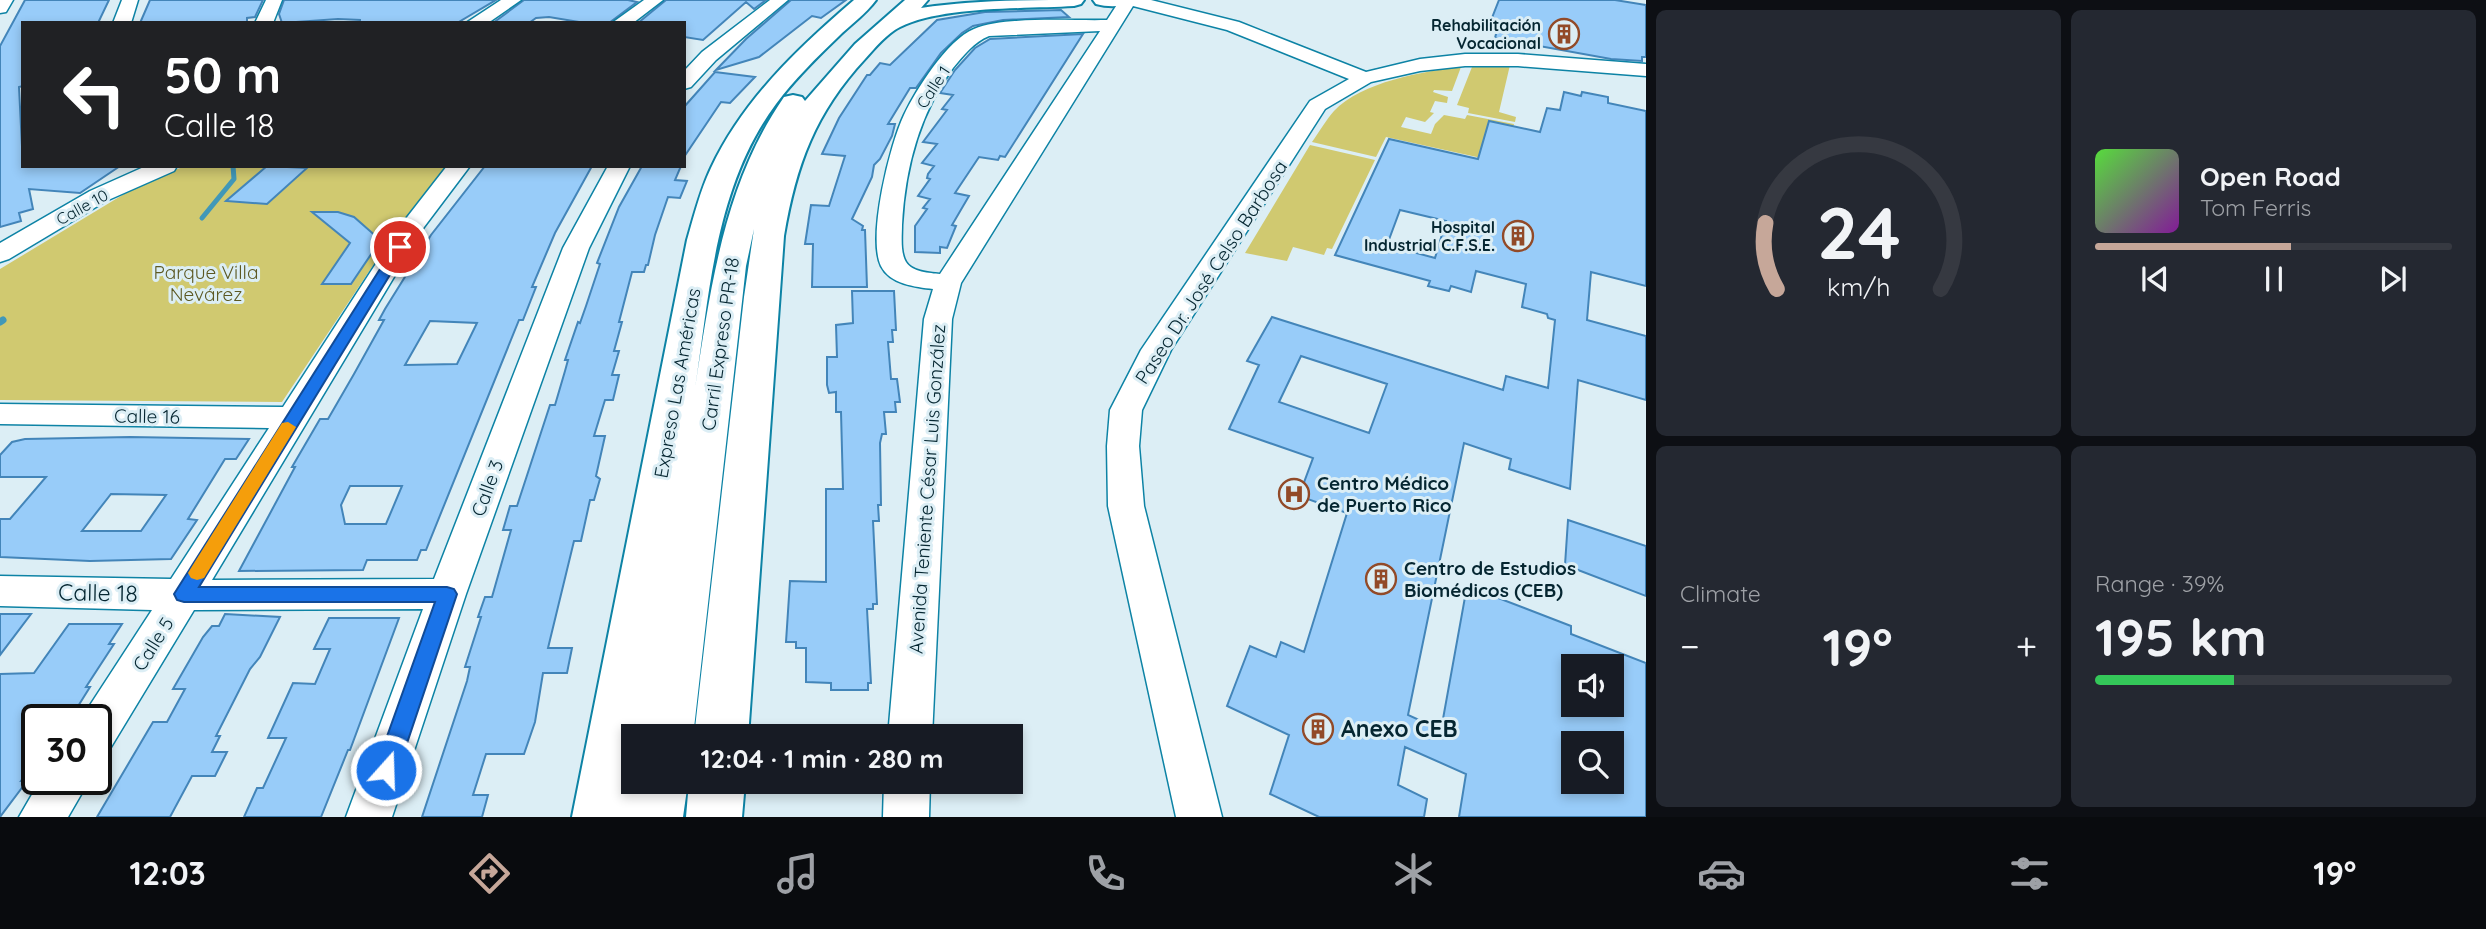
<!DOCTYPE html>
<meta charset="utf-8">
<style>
:root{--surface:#171b24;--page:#242831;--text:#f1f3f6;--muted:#9ea1a6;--line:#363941;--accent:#c6a799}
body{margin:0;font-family:Quicksand,sans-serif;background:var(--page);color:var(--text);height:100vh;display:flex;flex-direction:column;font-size:26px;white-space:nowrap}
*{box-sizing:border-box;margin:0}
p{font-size:23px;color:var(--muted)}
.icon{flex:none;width:38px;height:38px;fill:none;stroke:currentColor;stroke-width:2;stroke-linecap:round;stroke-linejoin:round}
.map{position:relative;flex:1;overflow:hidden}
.side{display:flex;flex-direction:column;gap:10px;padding:10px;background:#0d0f14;width:840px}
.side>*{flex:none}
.banner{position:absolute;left:21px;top:21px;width:665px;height:147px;border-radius:0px;box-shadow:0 4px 10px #0003;background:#202124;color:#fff;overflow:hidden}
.fabs{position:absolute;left:1561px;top:654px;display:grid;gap:14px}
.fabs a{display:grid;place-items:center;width:63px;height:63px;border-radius:0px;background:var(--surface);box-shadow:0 4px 10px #0003;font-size:35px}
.speed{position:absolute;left:21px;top:704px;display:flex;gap:14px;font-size:35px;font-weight:700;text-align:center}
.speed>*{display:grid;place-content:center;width:91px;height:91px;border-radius:50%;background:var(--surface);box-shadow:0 4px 10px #0003;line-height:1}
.speed .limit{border:4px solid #111;border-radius:10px;background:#fff;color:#111}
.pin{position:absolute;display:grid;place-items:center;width:60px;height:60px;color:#fff;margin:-30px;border:4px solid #fff;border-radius:50%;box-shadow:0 2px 7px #0007}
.me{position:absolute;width:77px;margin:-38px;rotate:20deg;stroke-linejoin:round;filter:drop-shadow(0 0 5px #0008)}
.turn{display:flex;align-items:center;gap:24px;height:147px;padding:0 28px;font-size:32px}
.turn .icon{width:91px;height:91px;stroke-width:2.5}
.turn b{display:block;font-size:49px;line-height:60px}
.big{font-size:52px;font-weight:800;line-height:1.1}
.side .widget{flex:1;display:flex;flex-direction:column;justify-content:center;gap:10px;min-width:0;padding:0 24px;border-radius:10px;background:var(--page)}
.side .dial{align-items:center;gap:0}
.dial svg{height:182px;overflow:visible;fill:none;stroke:var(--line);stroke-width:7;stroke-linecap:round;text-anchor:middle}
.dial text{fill:var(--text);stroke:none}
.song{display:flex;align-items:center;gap:21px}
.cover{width:84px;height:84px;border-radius:10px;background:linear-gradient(135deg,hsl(110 70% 55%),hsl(290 70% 35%))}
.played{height:7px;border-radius:4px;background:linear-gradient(90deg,var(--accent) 55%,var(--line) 55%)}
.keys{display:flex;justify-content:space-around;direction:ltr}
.heat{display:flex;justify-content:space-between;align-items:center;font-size:38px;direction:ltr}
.charge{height:10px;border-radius:5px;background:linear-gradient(90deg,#34c759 39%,var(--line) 0)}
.side .tiles{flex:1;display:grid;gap:10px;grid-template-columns:repeat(2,1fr)}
.trip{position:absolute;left:621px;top:724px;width:402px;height:70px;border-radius:0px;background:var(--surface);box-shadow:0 4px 10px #0003;font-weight:800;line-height:70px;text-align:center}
.dock{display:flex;height:112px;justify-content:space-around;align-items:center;background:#090b0e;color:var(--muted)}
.dock .icon{width:49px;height:49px}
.dock .selected{color:var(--accent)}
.dock b{font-size:32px;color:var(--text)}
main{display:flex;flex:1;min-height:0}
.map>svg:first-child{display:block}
.green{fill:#d0c970}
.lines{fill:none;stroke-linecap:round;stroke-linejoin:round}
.stream-far1{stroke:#4198b8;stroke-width:5}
.stream{stroke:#4198b8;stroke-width:7}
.building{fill:#98ccf9;stroke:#4385b9;stroke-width:2;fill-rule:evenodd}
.minor-casing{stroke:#0d83a5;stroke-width:3}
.highway-casing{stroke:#0d83a5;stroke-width:4}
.minor{fill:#fff;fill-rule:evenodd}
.highway{fill:#fff;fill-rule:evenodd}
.route{fill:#1a73e8;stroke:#114b97;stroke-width:2}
.slow{fill:#f59e0b}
.labels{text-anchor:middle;stroke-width:6;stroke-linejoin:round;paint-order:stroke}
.far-poi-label{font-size:16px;font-weight:bold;fill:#052631;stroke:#dceef5;text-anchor:end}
.far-street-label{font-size:16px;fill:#052631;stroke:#dceef5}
.park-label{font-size:19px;fill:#5c5822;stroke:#dceef5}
.street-label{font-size:19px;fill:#052631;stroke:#dceef5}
.poi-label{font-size:19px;font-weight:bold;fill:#052631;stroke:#dceef5;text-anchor:start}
.near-street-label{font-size:23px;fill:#052631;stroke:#dceef5}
.near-poi-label{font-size:23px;font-weight:bold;fill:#052631;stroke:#dceef5;text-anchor:start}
</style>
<main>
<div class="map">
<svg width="1646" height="817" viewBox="0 0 1646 817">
<rect width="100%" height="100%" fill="#dceef5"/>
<!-- green -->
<path class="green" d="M1510,65l-11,47 17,5 -1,5 -47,-9 1,-5 -12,-3 15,-38z
M1461,67l-9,24 -18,-1 -1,2 15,5 -1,6 -12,-2 -5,11 4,1 -9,9 -19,-5 -5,10 30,7 4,-10 9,-9 21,4 2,-4 47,9 -10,39 -118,-26 -10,20 -64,-15c7,-10 14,-22 22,-31 27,-29 90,-40 127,-44z
M1310,145l65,15 -43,89 -5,-1 -3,7 -31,-8 -6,14 -42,-8z
M186,166h264l-54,65 -114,171 -282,-2v-131l149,-90z"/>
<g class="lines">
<!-- stream-far1 -->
<path class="stream-far1" d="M202,218l32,-39 -1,-13"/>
<!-- stream -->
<path class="stream" d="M0,322l3,-2"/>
</g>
<!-- building -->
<path class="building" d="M25,0h84l-11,23h-75v63l-4,1 4,79h97l-40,27 -51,-4 4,20 -14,4 2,8 -21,6v-181z
M150,0h113l-8,17 -8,1v5h-107z
M284,0h212l-39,23h-97v-3l-22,-1 -56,4 -3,-9z
M524,0h104l9,2 -28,21h-24l-36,-6 -13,1 -7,5h-36z
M666,0h100l-12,9 -8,-7 -43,38 -19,-3v-14h-46z
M791,0h55l-25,18 -9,-2 -53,41 -43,13 30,-31z
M1499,0h116l31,5v52h-4v4l-31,-2 -116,-21 2,-8 -9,-2z
M1061,10l8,7 -66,3 -30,6 -11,7 -21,20 -25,35h-6l-22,36h7l-3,12 -12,23 -6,6 -2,12 -20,42 11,7 -1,4h3l2,57h-55l1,-43h-8l6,-39 18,1 16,-50 -23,-2 17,-36 28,-43h3l10,-12 10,2 47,-45 48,-8z
M1083,34l-78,123 -5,-1 -2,4 -19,-3 -24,36 14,3 -17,29 4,1 -9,22 -7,-1v6l-25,-1v-26l12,-17 -4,-1 7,-9 -12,-3 12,-17 -3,-1 1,-4 6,-8 -12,-3 15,-19 -14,-2 24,-32 -5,-1 11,-14 -13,-2 15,-23 20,-22 15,-9z
M715,72l40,5 -25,26 -9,-1 -37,55v-50z
M1564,92l17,4 1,-4 26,5v6l38,8v175l-55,-14 -4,48 59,16v64l-68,-20 -8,109 -61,-20 2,-10 -47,-16 -56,272 33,15 26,-144 104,40v8l75,29v154h-187l7,-43 -61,-27 -7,38 29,14 -3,18h-105l-49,-23 19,-59 -62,-29 23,-60 26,11 5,-15 23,10 43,-139 -48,-17 14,-38 -84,-29 30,-64 -12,-4 25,-44 231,73 3,-14 42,12 7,-68 -7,-2 -1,-4 -25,-7 4,-23 -50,-13 -5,21 -20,-6 -2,5 -21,-5 2,-5 -95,-26 54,-116 89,20 11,-38 51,11 7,-24 13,2zM1400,210l46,11 -11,37 -48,-13zM1301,356l86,28 -18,49 -90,-31zM1573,667h39v38h-39zM1573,744h39v38h-39z
M267,166l40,2 -40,36 -41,-3z
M485,166h107l-37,67 -23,54h4l-13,33h-4l-93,230h-5l-4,10h-50l-4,10 -124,1 56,-104h-3l28,-48h8l26,-45 30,-54h-5l6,-11 46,-74zM430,321l47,2 -20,41 -52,1zM350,486h52l-16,38h-41l-4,-19z
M642,166h39l-6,14 12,1 -7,17 -12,-1 -13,38 -7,30h-2l-2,7h-12l-13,50h3l-8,29h5l-7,24h7l-6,25h-8l-11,36h11l-9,40 4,3 -6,21h-4l-9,41h-7l-26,107h24l-5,25h-24l-8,49 -11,32h-38l-13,41h15l-6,22h-60l45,-136 3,-14h-5l16,-50h-3l7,-20h7l19,-67h-8l7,-24h7l33,-101h5l10,-34 3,-11h-3l13,-38 2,1 6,-17 14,-42 -3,-1 22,-56z
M312,212h26l16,5 24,21 -2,9 -25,37h-29l28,-41z
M852,291h42l2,39h-4l1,12h-5l3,37h6l3,23h-5l1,10h-12l2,22h-4l-2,9 1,62h-3l1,16h-6l4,83h-4v5h-6l4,74h-3v7h-37v-7l-25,-1v-34h-10v-6h-10l4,-61 36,1v-93h17l-2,-77h-5v-20l-7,1 -2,-8v-28h10l-1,-32 17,-2z
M130,437l119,2 -13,20h-11l-37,60 9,1 -26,39 -81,2 -90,-4v-38h10l36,-42h-46v-22l12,-13 13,-3zM111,494l55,1 -25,36h-59z
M1568,520l78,26v50l-81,-31z
M0,614h31l-31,41z
M225,614l55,3 -20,40 -10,12 -34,67h4l-8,16h15l-12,24h-23l-22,41h-73l56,-95h14l18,-33h-12l30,-52 9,-11h7z
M329,618h70l-49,132h-2l-27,67h-77l13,-29h6l23,-50h-18l25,-55 22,1 15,-35h-16z
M69,624h53l-13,20h5l-28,43h4l-15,24 -38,1v45l-16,24h6l-27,36v-143l34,-1z"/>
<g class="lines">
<!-- minor casing -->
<g class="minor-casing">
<path id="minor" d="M0,0h13l-7,12 -6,1z
M122,0h16l-7,23h-18z
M266,0h16l-9,23h-18z
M501,0h20l-33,23h-22z
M644,0h19l-30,23h-21z
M770,0h18l-72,60 -25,27 -7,2v-18l18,-19z
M1120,0h31l88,22 127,50 54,-13 45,-5h53l128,10v12l-128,-10h-53l-45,5 -49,11 -46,27 -154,241 -29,60 -3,36 5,60 78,311h-46l-68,-311 -1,-60 3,-36 31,-60 169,-249 39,-22 -122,-49 -94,-24 -172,277 -9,36 -20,418h-44l36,-418 9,-30c-18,-2 -43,-5 -52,-23 -14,-29 9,-122 23,-151 12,-25 43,-75 70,-86 31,-13 97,-8 133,-9zM1100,31l-160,243c-10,-1 -28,-2 -34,-12 -6,-10 -4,-26 -4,-37 3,-56 17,-111 51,-157 10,-12 21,-26 36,-32z
M146,166h31l-3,5 -68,30 -97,58 -9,3v-19l90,-52z
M447,166h23l-46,61 -212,353 222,-1 129,-331 45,-82h22l-41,82 -123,346 -74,223h-46l77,-208 -229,1 -83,137 -15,5v-33h-15l71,-109 -152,-4v-30l171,3 98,-151 -269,-4v-20l283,3 118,-182z
M41,779h49l-22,38h-49z
M884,782h46l-1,35h-46z"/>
</g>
<!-- highway casing -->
<g class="highway-casing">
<path id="highway" d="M854,0h22c-10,14 -26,25 -38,37 -22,21 -44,43 -62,67 -61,82 -66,187 -81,284 16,-102 29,-204 89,-291l9,-2 9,2 3,4 50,-57 50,-44h23l-7,8c52,-8 109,-8 163,-8l-3,4 -7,2c-49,3 -132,0 -174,21 -13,6 -26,22 -35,32 -50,54 -69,106 -81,177l-36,501h-54l50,-440 10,-68 -8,37 -53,471h-59v45h54l-5,35h-111l115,-577c7,-24 13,-49 24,-72 32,-68 87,-120 143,-168z
M1093,0h39l-3,4c-11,3 -22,3 -33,0z
M689,782h56l-3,35h-56z"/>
</g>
<!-- minor -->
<use href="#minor" class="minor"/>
<!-- highway -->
<use href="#highway" class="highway"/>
</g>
<!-- route -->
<path class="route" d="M400,243l7,4 -208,340h248l7,2 3,5 -59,176 -4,8 -8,3 -8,-3 -3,-8 60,-168h-251l-7,-2 -3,-6 220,-347z"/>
<!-- slow -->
<path class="slow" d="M288,422l8,5 -92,151 -7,2 -6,-2 -3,-5 3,-5 91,-145z"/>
<!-- icons -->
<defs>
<g id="building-ring" transform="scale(1.575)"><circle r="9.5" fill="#dceef5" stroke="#924a28" stroke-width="1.5"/><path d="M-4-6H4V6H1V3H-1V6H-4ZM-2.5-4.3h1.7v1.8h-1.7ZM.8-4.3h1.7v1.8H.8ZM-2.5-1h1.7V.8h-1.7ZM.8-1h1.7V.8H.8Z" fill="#924a28"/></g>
<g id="hospital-ring" transform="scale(1.575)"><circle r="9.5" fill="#dceef5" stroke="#924a28" stroke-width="1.5"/><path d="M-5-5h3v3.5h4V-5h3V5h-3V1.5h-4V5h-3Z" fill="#924a28"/></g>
</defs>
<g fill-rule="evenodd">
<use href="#building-ring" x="1564" y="34"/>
<use href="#building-ring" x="1518" y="236"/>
<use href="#hospital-ring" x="1294" y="494"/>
<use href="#building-ring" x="1381" y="579"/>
<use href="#building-ring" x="1318" y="729"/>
</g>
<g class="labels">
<!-- far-poi labels -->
<g class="far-poi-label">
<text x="1541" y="31">Rehabilitación<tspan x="1541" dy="18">Vocacional</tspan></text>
<text x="1495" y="233">Hospital<tspan x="1495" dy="18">Industrial C.F.S.E.</tspan></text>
</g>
<!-- far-street labels -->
<g class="far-street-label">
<text transform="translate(933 87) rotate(-57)" y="6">Calle 1</text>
<text transform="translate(82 207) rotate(-29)" y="6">Calle 10</text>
</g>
<!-- park labels -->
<g class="park-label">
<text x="206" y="279">Parque Villa<tspan x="206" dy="22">Nevárez</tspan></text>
</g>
<!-- street labels -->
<g class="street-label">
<text transform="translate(1211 272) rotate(-57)" y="7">Paseo Dr. José Celso Barbosa</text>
<text transform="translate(720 344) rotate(-82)" y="7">Carril Expreso PR-18</text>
<text transform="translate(677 383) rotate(-80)" y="7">Expreso Las Américas</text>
<text transform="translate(147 416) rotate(1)" y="7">Calle 16</text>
<text transform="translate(487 488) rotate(-70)" y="7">Calle 3</text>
<text transform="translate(927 489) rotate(-86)" y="7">Avenida Teniente César Luis González</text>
<text transform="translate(153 644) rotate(-58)" y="7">Calle 5</text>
</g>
<!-- poi labels -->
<g class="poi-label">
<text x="1317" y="490">Centro Médico<tspan x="1317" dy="22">de Puerto Rico</tspan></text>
<text x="1404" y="575">Centro de Estudios<tspan x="1404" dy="22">Biomédicos (CEB)</tspan></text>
</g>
<!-- near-street labels -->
<g class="near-street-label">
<text transform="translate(98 593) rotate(1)" y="8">Calle 18</text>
</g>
<!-- near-poi labels -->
<g class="near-poi-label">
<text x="1341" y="737">Anexo CEB</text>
</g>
</g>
</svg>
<div class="fabs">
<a><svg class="icon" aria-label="sound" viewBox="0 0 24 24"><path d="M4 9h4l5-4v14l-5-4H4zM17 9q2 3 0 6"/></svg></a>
<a><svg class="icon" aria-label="search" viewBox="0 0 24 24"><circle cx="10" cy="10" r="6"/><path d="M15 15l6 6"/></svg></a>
</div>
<div class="speed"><div class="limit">30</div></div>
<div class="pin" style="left:400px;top:247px;background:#d93025"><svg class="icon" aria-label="arrive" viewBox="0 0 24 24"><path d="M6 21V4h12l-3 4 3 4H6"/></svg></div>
<svg class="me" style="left:386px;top:770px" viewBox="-20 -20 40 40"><circle r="17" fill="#1a73e8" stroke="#fff" stroke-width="3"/><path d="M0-11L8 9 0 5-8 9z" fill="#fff"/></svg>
<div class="trip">12:04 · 1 min · 280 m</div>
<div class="banner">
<div class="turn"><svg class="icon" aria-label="left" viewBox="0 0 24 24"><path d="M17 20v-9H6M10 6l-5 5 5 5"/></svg><div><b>50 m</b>Calle 18</div></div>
</div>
</div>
<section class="side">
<div class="tiles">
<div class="widget dial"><svg viewBox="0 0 100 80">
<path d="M14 69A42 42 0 1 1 86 69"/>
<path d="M14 69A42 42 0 0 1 9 40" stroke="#c6a799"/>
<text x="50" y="56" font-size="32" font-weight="700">24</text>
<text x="50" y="72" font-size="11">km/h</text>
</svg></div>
<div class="widget">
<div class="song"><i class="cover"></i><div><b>Open Road</b><p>Tom Ferris</p></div></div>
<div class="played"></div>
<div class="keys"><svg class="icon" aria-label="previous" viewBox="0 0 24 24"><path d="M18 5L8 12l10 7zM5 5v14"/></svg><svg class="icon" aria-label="pause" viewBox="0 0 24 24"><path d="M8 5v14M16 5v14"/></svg><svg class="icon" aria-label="next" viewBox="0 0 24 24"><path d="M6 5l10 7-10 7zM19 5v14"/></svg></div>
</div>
<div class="widget"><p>Climate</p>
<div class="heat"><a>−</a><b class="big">19°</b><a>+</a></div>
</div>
<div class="widget"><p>Range · 39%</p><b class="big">195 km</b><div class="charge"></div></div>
</div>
</section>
</main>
<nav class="dock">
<b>12:03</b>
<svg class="icon selected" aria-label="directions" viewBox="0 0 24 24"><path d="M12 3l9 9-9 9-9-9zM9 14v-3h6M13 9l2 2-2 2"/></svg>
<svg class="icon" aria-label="music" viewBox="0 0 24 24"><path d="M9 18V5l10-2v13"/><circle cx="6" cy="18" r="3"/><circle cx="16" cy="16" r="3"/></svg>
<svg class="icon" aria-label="phone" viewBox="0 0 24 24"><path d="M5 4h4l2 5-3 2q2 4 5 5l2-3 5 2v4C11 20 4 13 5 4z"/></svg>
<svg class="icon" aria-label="climate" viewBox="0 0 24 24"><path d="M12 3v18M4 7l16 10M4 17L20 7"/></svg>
<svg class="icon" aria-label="car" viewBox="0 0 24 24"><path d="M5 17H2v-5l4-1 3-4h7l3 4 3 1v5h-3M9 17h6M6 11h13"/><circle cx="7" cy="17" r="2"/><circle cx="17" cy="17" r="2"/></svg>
<svg class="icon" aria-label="filters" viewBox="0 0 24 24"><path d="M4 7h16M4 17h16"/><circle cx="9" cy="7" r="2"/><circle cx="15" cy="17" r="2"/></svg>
<b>19°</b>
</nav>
